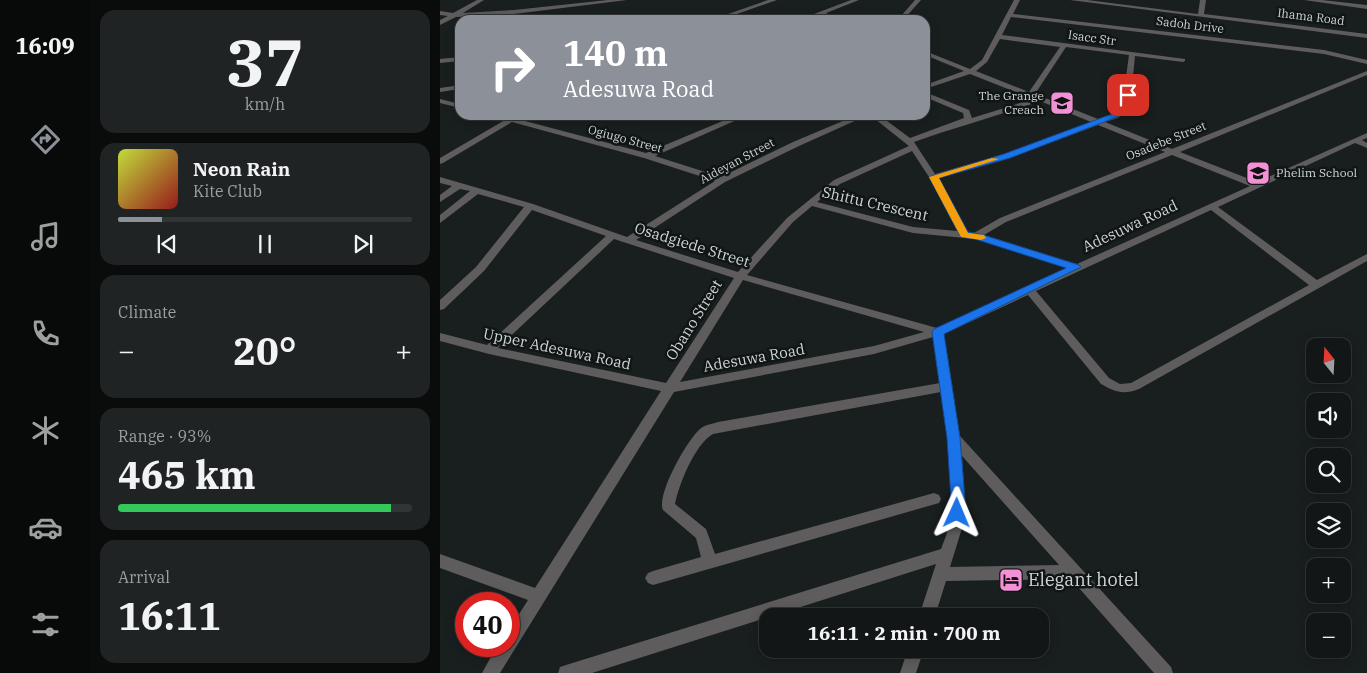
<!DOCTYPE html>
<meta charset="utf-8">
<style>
:root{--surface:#131616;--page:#202323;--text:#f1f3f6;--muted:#9d9fa1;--line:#323535;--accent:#8c9099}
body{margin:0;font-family:"IBM Plex Serif",serif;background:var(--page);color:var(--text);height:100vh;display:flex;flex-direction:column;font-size:19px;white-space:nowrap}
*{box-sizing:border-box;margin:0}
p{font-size:16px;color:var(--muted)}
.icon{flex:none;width:28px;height:28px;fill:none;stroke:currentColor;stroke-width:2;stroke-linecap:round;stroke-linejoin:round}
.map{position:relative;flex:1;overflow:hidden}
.drawer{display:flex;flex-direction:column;gap:10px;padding:10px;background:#0a0c0c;width:350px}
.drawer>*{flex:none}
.top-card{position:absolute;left:15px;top:15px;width:475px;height:105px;border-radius:15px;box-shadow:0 2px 12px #0003,0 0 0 1px var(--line);background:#8c9099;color:#fff;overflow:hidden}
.needle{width:32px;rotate:342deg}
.fabs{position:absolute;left:866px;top:338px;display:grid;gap:10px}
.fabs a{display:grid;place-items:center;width:45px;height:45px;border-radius:10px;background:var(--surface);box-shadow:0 2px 12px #0003,0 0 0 1px var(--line);font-size:25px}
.speed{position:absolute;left:15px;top:592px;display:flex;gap:10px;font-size:25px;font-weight:700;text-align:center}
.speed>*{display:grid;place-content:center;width:65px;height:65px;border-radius:50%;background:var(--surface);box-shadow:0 2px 12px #0003,0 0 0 1px var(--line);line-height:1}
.speed .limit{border:8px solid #d22;background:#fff;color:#111}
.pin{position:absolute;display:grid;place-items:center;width:42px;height:42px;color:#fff;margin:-21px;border-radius:10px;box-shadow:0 2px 8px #0006}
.me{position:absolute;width:55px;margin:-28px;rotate:1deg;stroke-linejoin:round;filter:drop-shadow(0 0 4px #0008)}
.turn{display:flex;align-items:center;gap:18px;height:105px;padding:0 25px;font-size:22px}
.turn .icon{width:65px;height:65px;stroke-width:2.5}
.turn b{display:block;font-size:35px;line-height:42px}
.big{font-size:38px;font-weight:800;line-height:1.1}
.drawer .widget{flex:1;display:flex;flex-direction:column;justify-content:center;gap:8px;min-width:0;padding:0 18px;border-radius:15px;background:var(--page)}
.drawer .dial{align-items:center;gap:0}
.dial b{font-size:65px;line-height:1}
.song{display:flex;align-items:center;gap:15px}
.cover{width:60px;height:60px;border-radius:8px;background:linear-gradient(135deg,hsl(70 70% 55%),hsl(0 70% 35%))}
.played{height:5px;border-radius:2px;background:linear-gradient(90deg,var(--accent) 15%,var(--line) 15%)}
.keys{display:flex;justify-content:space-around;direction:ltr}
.heat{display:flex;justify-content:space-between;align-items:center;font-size:28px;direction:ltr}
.charge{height:8px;border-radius:4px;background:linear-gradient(90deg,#34c759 93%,var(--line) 0)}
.trip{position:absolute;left:319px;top:608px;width:290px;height:50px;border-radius:15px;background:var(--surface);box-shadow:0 2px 12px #0003,0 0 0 1px var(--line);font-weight:800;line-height:50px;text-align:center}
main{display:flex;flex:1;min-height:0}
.tab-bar{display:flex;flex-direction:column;width:90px;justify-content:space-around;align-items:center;background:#080909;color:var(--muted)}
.tab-bar .icon{width:35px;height:35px}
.tab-bar .selected{color:var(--accent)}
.tab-bar b{font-size:22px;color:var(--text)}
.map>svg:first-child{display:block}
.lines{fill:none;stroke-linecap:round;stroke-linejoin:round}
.minor{fill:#5e5c5d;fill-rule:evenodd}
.route{fill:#1a73e8;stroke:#114b97}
.slow{fill:#f59e0b}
.labels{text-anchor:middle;stroke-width:5;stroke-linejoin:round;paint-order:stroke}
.far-street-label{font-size:12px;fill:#d1d4d5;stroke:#101515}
.far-poi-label{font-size:12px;fill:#d1d4d5;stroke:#101515;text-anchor:end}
.street-label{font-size:15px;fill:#d1d4d5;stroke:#101515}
.near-poi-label{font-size:18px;fill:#d1d4d5;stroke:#101515;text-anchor:start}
</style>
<main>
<nav class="tab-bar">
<b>16:09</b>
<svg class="icon selected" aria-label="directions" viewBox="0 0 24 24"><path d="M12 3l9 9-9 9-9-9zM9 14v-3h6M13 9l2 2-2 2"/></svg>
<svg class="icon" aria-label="music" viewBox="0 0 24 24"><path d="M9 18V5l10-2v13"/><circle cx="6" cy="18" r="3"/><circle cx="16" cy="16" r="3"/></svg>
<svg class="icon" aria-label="phone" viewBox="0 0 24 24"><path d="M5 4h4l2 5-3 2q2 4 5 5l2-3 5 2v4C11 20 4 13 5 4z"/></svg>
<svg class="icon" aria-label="climate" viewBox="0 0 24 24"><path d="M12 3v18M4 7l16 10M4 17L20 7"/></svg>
<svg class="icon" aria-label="car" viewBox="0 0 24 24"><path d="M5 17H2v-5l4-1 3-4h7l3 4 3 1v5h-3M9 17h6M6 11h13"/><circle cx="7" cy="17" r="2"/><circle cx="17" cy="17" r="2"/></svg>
<svg class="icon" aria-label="filters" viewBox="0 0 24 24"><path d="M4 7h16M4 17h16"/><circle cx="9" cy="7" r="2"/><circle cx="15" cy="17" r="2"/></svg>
</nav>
<section class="drawer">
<div class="widget dial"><b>37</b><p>km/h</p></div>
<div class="widget">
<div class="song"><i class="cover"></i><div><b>Neon Rain</b><p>Kite Club</p></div></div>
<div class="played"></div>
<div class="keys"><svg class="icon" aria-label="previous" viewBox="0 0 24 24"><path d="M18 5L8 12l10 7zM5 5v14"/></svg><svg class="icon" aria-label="pause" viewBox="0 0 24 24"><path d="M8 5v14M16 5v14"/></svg><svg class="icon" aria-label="next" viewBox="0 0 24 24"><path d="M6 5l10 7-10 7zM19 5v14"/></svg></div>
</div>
<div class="widget"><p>Climate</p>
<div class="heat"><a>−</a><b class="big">20°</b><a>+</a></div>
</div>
<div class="widget"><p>Range · 93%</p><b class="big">465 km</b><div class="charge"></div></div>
<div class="widget"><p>Arrival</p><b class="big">16:11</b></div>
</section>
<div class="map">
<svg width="927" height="673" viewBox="0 0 927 673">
<rect width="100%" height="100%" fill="#191e1e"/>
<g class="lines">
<!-- minor -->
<path class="minor" d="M37,0h7l-21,13 51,-3 94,-10h19l-113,14 -58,3 -16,8v-5l8,-4 -8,-1v-4l13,2z
M328,0h9l-57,20h-9z
M411,0h8l-33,13 17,7h-9l-13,-5 -14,5h-9z
M475,0h6l-16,18h-4v-2z
M574,0h6l-7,14 311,36 43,10v4l-43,-10 -313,-37 -9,18 183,24v2l-2,1 -48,-6 -5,51 -12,11 -13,4 67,27 195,-78v4l-187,77 77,30 110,-49v5l-5,2 5,3v5l-12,-5 -137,64 99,73 50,-26v7l-228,128c-16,6 -24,3 -38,-5l-73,-89 -84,39 16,102 211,231 2,6h-19l-83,-94 -125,2 -11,35h-16l17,-52 -344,109h-34l2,-6 6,-2 375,-116c3,-8 7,-17 8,-26 6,-43 -2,-89 -8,-131l-228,42c-18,10 -34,50 -38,70l31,25 9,25 219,-61 5,2 2,4 -2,4 -286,82 -5,-2 -3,-5 3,-5 5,-2 48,-14 -5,-19 -33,-28c-7,-15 24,-70 37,-81 4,-4 12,-5 18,-7l222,-39 -7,-46 -59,17 -200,38 -174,281h-18l15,-27h12v-16l19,-30 -88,-32v-14l95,34 126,-197 -172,-37 -49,-13v-8l47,12 119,-109 -74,-26 -48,61 -40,38 -4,1v-10l36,-33 48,-60 -46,-13 -38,29v-8l30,-24 -10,-2 -20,13v-7l12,-9 -12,-3v-6l93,27 94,33 88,-56 -71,-23 -132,-36 -69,41 -3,1v-6l65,-38 -16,-5h13l144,38 91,-38h11l-93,41 66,21 72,-35 64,-27h11l-69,31 -74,36 -89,58 102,32 49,-54 47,-38 75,-34 -39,-31h9l31,23 54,-20 -1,-5 -38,-16v-5l44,18 3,8 61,-19 -63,-25 -45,15v-4l39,-14 -39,-16v-4l45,18 12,-9zM560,39l60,8 -31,45 -53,-21 11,-9zM626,47l63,8 -7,51 -10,8 -14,5 -63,-25zM600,101l51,21 -87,32 -69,20 -21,-32c42,-15 84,-26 126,-41zM658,125l67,27 -165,66 -26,15 -7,-1 -29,-54 72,-20zM472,151l17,26 28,54 -44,-4 -96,-25 23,-18zM732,155l78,31 -173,78 -93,-29 22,-13zM372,206l101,27 62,6 94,29 -132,60 -190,-53 46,-53zM771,210l98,75 -178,98 -11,1 -11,-6 -73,-87zM174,239l120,39 -68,105 -168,-35zM303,280l181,52 -50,14 -194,36zM522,456l97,109 -109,2 13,-42 2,-25z
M630,0h17l111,14 2,-14h6l-2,14 163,20v4z
M864,0h18l45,5v4z
M20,57v4l-20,2v-4z
M20,85v4l-20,3v-4z
M0,99l20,5v4l-20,-5z
M468,649h16l-8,24h-16z"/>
</g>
<!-- route -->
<path class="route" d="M688,93l3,2 -2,12 -12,10 -107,41 -71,20 29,54 12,2 99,31 2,2 -137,67 16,104 5,62 -3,17 -5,2 -5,-2 -2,-4 1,-13 -4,-62 -15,-106 2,-3 132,-61 -91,-29 -14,-2 -32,-60 75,-23 108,-40 10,-8 2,-11z"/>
<!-- slow -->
<path class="slow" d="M552,158l7,1 -60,19 29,55 16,2 2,3 -5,2 -20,-3 -32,-60z"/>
<!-- icons -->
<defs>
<g id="school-square" transform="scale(1.25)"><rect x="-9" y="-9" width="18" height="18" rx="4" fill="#f291d6" stroke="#101515"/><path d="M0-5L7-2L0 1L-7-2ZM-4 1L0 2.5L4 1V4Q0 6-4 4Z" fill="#111"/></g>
<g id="hotel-square" transform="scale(1.25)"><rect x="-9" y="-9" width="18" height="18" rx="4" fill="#f291d6" stroke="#101515"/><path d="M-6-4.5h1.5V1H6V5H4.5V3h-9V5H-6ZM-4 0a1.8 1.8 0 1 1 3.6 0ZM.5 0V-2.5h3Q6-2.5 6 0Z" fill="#111"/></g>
</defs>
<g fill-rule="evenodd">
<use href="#school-square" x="622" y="103"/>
<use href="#school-square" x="818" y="173"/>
<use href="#hotel-square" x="571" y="580"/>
</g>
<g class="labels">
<!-- far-street labels -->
<g class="far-street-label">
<text transform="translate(871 17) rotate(7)" y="4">Ihama Road</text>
<text transform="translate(750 25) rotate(7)" y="4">Sadoh Drive</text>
<text transform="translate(652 38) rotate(8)" y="4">Isacc Str</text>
<text transform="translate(185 139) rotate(15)" y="4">Ogiugo Street</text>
<text transform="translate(726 141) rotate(-22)" y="4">Osadebe Street</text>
<text transform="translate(297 161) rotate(-28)" y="4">Aideyan Street</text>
</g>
<!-- far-poi labels -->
<g class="far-poi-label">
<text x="604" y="100">The Grange<tspan x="604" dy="14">Creach</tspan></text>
<text x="836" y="177" text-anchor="start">Phelim School</text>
</g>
<!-- street labels -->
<g class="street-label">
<text transform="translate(435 204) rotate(13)" y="5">Shittu Crescent</text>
<text transform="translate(690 226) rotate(-25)" y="5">Adesuwa Road</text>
<text transform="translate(252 245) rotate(17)" y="5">Osadgiede Street</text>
<text transform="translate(254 320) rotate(-58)" y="5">Obano Street</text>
<text transform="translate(117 349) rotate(12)" y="5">Upper Adesuwa Road</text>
<text transform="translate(314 358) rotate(-10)" y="5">Adesuwa Road</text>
</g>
<!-- near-poi labels -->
<g class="near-poi-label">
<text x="588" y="586">Elegant hotel</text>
</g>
</g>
</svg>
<div class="fabs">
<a><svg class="needle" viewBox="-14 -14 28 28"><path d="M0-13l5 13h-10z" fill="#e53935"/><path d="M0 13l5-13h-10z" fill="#9d9fa1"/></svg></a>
<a><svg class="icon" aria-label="sound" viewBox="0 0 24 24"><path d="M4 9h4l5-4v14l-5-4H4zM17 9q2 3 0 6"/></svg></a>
<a><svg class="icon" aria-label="search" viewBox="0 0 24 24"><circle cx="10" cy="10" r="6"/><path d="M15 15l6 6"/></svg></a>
<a><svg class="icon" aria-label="layers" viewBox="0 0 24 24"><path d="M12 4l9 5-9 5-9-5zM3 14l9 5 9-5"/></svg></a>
<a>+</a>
<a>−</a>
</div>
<div class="speed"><div class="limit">40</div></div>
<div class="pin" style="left:688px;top:95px;background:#d93025"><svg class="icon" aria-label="arrive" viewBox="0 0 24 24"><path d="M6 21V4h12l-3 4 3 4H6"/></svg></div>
<svg class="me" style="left:517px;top:513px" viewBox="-20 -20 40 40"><path d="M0-17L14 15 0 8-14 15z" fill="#1a73e8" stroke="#fff" stroke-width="4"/></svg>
<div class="trip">16:11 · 2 min · 700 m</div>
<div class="top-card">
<div class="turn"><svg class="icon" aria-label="right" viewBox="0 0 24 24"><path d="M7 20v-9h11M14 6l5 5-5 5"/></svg><div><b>140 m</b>Adesuwa Road</div></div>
</div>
</div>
</main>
